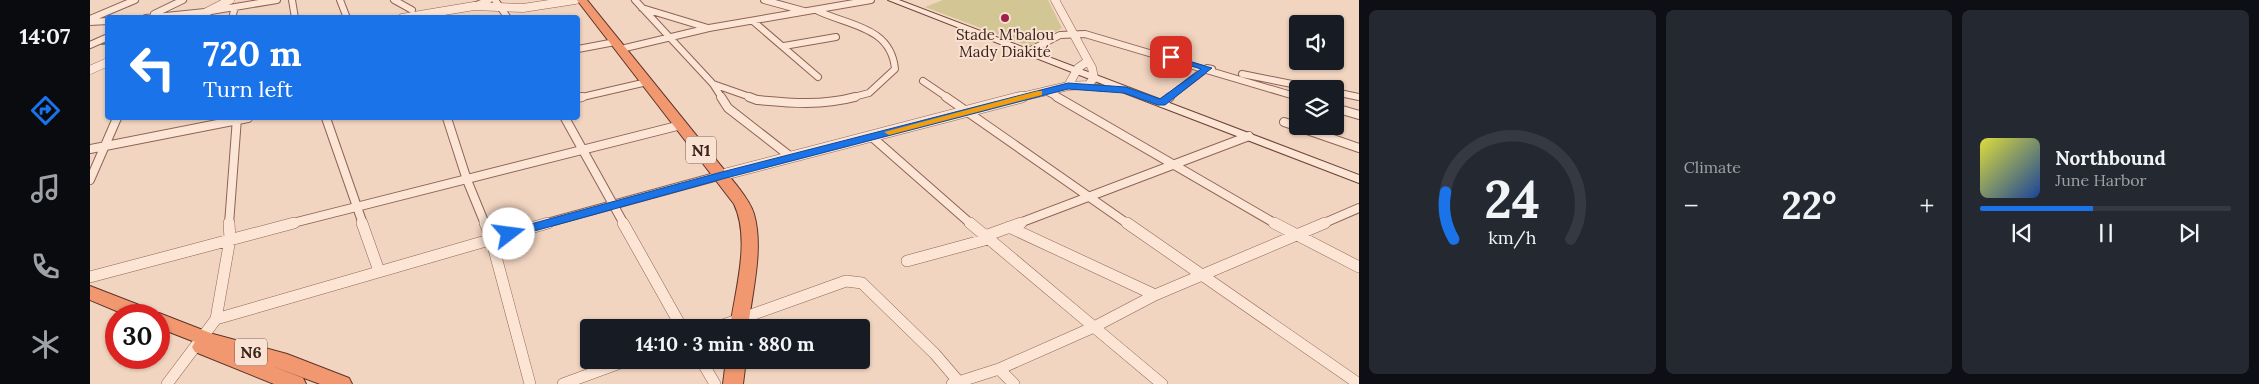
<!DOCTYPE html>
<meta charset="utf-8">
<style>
:root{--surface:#171b24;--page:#242831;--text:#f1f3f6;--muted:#9ea1a6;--line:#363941;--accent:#1a73e8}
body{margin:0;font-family:Lora,serif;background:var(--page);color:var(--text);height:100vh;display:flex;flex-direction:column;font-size:19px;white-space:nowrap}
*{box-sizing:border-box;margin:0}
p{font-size:16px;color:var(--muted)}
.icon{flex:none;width:28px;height:28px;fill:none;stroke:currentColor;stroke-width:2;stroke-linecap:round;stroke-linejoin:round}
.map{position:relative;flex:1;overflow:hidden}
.panel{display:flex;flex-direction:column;gap:10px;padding:10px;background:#0d0f14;width:900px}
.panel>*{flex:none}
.banner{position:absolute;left:15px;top:15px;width:475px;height:105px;border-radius:5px;box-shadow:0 1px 4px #0004;background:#1a73e8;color:#fff;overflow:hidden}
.buttons{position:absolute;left:1199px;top:15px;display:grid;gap:10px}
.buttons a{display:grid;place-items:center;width:55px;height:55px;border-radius:5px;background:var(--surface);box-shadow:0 1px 4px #0004;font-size:25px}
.speed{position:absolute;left:15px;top:304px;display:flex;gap:10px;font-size:25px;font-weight:700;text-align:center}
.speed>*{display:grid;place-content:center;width:65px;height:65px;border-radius:50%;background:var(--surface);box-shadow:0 1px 4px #0004;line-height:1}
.speed .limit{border:8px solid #d22;background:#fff;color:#111}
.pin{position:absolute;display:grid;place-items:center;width:42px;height:42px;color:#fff;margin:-21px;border-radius:10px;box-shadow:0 2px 8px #0006}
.me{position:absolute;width:55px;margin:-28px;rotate:75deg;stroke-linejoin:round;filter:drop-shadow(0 0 4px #0008)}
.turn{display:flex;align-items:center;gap:18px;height:105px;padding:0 15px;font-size:22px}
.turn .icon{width:65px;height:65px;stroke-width:2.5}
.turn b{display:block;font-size:35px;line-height:42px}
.big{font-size:38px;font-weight:800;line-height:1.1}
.panel .tile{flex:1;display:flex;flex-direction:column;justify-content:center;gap:8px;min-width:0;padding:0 18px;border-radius:8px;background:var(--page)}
.panel .dial{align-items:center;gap:0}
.dial svg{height:130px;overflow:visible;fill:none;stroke:var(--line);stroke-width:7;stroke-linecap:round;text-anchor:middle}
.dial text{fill:var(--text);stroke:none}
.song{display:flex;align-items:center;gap:15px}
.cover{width:60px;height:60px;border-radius:8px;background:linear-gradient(135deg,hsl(60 70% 55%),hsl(220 70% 35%))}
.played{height:5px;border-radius:2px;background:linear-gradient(90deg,var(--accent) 45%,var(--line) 45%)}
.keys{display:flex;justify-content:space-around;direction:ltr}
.heat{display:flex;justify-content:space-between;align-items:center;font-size:28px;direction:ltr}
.panel .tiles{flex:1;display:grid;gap:10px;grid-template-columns:repeat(3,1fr)}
.trip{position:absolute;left:490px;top:319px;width:290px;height:50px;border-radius:5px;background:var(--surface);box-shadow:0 1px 4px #0004;font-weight:800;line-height:50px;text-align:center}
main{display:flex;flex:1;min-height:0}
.tab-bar{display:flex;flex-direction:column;width:90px;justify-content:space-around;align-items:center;background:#090b0e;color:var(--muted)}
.tab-bar .icon{width:35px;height:35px}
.tab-bar .current{color:var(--accent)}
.tab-bar b{font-size:22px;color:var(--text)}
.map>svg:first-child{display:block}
.green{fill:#d1c694}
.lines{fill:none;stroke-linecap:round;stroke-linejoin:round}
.stream{stroke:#6a937d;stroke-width:2}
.minor-far2-casing{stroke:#8e6457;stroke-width:8}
.minor-far1-casing{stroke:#8e6457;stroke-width:10}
.minor-casing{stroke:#8e6457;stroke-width:12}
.tertiary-far1-casing{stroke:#8e6457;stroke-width:9}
.tertiary-casing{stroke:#8e6457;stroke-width:12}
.secondary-casing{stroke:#6f453a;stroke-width:2}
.trunk-casing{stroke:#5b342b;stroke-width:2}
.minor-far2{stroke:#fce5d5;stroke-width:6}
.minor-far1{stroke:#fce5d5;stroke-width:8}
.minor{stroke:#fce5d5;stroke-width:11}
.tertiary-far1{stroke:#fce5d5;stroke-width:8}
.tertiary{stroke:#fce5d5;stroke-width:11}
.secondary{fill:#fce5d5;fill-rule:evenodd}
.trunk{fill:#f19870;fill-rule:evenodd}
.route{fill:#1a73e8;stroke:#114b97}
.slow{fill:#f59e0b}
.poi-dot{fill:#a22148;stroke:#f9e2d1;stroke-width:2}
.labels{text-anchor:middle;stroke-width:4;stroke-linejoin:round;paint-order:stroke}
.far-poi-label{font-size:15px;fill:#3c221c;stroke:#f9e2d1}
.shield{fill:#f9e2d1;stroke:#755c52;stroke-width:1}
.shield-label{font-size:16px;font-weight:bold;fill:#3c221c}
</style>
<main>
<nav class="tab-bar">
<b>14:07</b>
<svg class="icon current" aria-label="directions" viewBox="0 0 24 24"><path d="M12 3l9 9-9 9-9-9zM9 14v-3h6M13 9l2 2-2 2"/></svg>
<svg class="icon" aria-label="music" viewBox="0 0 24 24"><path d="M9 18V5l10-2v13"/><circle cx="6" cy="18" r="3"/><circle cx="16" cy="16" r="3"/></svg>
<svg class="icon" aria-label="phone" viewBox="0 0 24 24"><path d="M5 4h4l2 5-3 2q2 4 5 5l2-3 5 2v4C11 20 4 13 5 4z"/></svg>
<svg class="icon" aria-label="climate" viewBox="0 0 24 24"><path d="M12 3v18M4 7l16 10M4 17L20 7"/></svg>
</nav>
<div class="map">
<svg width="1269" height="384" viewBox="0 0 1269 384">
<rect width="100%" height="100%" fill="#f2d5c1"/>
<!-- green -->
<path class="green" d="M853,0h105l14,28 -33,18 -104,-39z"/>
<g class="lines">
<!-- stream -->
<path class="stream" d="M11,44h7"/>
<!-- minor-far2 casing -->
<g class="minor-far2-casing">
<path id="minor-far2" d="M202,0l3,18
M250,0l7,18
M304,0l18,10
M405,0l13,18
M545,0l78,84 9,14
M674,0l40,11
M384,6l15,-6
M552,8l66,20
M728,11c32,15 73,16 77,58l-26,24 -19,5
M64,14l29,-14
M56,18l59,-6 72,-12
M142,18l3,-11
M0,19l45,-19
M0,22l18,-1
M664,22l64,55
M0,45l18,-8
M694,46l52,-9
M488,49l37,-7
M531,49l88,-21 162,-28
M937,52l33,-17 25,-1 213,63
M1152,74l75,15
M833,81l25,17
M623,84l40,14
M956,91l13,7
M1245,92l24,5
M488,98l69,-16
M1078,98l39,-30 5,1"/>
</g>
<!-- minor-far1 casing -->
<g class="minor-far1-casing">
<path id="minor-far1" d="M631,97l7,11 63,49
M659,97l8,3c33,3 65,6 98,-3
M856,97l182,127
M967,97l219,127
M488,98l4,-1
M1072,103l8,-6
M1245,108l24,7
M236,118l37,106
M357,118l20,62 18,44
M475,118l59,106
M1194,122l75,26
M782,137l99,87
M0,149l158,-31
M0,180l27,-62
M139,224l8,-106
M199,224l392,-99
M453,224l179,-49
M927,224l232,-88
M1232,224l37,-16"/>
</g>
<!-- minor casing -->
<g class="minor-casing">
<path id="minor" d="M272,223l17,48
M395,223l6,15 39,146
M533,223l59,105
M1037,223l232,161
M1184,223l85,44
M919,227l146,68 170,-72
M895,236l36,-13
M817,261l81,-22
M0,277l204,-54
M1065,295l-61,32 68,57
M126,319l14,-80 -1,-16
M625,328l131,-47 16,2 73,71 24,28
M611,360l14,24
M909,369l15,15
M77,384l49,-65 332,-96
M473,384l65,-24
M862,384l47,-15 95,-42 -124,-104"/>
</g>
<!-- tertiary-far1 casing -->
<g class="tertiary-far1-casing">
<path id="tertiary-far1" d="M105,18l35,-18
M312,18l72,-12 49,2 52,-8
M0,70l18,-8
M978,86l10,-18 10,-7
M927,98l51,-12 20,-1 6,-7 -2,-10 -37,-68"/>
</g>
<!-- tertiary casing -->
<g class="tertiary-casing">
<path id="tertiary" d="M632,175l300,-78"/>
</g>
<!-- secondary casing -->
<g class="secondary-casing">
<path id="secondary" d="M798,0h11l460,175v8l-250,-96v3l-4,1 -24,-3v-4l24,1z"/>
</g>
<!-- trunk casing -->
<g class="trunk-casing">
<path id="trunk" d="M487,0h10l151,187c6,8 13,17 16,27 10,35 -2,78 -6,114h-18c5,-38 21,-88 4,-124z
M0,286l62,24 2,5 5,-2 54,21 74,20 62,24 3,6h-32l-51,-19 34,13 3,6h-32l-79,-32 -3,-5 3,-5 -36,-14v-13h-33l-36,-15z
M636,360h20l-3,24h-20z"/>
</g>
<!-- minor-far2 -->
<use href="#minor-far2" class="minor-far2"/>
<!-- minor-far1 -->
<use href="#minor-far1" class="minor-far1"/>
<!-- minor -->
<use href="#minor" class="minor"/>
<!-- tertiary-far1 -->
<use href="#tertiary-far1" class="tertiary-far1"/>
<!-- tertiary -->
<use href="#tertiary" class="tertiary"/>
<!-- secondary -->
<use href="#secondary" class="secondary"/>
<!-- trunk -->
<use href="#trunk" class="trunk"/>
</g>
<!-- route -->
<path class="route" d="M1078,55l44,13 -47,37h-7l-34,-12 -56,-4 -342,89 -217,60 -6,-4 2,-3 213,-58 350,-90 58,4 34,12 41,-30 -33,-10z"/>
<!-- slow -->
<path class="slow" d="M948,91h4v4l-153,40 -5,-3z"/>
<!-- markers -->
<circle class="poi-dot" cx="915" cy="18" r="5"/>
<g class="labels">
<!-- far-poi labels -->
<g class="far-poi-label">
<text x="915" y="40">Stade M'balou<tspan x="915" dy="17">Mady Diakité</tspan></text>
</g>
<!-- shield labels -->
<g class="shield">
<rect x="596" y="136.5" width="30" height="27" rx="4"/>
<rect x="145" y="338.5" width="32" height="27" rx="4"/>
</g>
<g class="shield-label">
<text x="611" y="156">N1</text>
<text x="161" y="358">N6</text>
</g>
</g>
</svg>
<div class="buttons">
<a><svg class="icon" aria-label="sound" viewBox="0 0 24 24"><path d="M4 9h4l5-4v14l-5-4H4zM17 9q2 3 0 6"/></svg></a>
<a><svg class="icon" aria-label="layers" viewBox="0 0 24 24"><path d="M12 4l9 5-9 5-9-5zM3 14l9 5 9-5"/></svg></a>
</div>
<div class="speed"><div class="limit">30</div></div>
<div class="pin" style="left:1081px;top:57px;background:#d93025"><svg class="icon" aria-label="arrive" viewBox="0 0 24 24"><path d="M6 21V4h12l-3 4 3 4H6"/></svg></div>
<svg class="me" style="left:419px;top:234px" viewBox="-20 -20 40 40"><circle r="19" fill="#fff"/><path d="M0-13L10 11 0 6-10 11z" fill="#1a73e8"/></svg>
<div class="trip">14:10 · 3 min · 880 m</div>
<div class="banner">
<div class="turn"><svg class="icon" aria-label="left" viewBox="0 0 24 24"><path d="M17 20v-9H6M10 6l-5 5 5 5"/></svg><div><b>720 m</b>Turn left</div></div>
</div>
</div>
<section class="panel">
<div class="tiles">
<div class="tile dial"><svg viewBox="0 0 100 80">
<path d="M14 69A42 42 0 1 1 86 69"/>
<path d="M14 69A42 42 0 0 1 9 40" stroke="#1a73e8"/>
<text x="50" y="56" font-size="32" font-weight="700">24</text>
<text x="50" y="72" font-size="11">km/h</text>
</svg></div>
<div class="tile"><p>Climate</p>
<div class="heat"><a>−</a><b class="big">22°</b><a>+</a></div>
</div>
<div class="tile">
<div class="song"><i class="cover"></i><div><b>Northbound</b><p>June Harbor</p></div></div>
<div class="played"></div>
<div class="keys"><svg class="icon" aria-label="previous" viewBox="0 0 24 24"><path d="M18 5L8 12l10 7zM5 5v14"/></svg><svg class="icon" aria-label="pause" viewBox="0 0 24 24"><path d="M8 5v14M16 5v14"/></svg><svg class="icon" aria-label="next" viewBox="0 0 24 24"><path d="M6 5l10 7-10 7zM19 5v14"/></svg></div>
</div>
</div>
</section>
</main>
